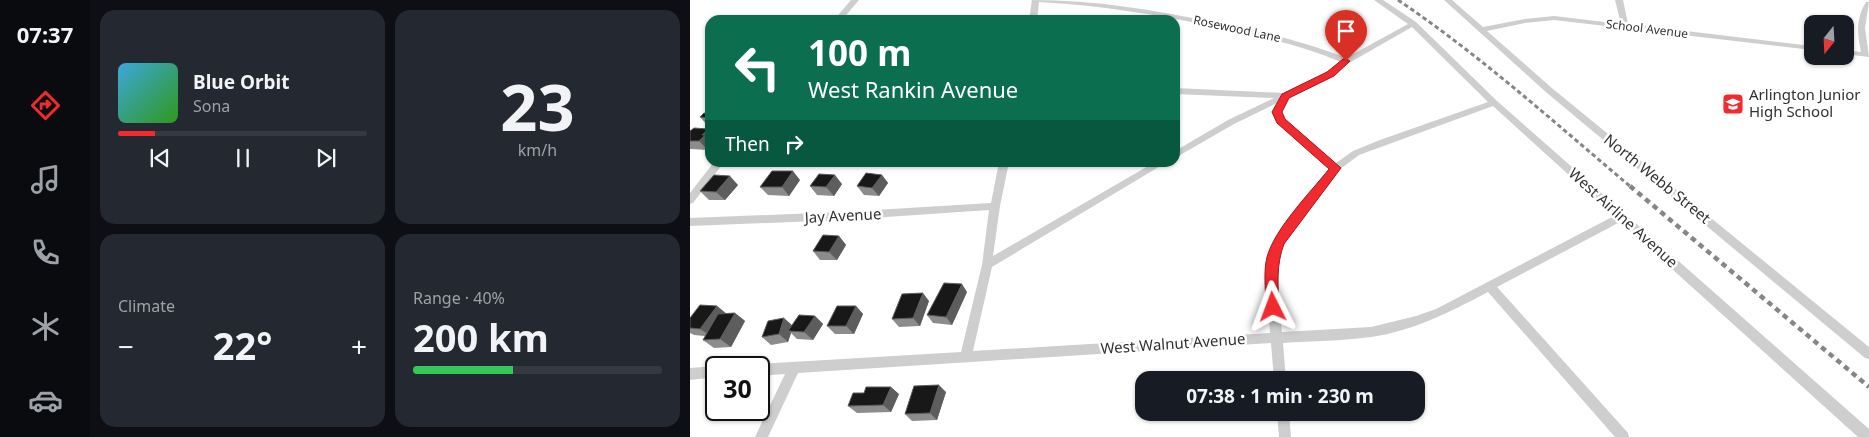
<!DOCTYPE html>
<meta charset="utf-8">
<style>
:root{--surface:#171b24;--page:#242831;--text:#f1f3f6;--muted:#9ea1a6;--line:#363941;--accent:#f12a2f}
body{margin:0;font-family:"Noto Sans",sans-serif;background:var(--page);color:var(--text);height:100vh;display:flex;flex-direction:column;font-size:19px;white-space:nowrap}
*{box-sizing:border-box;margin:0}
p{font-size:16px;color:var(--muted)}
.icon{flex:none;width:28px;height:28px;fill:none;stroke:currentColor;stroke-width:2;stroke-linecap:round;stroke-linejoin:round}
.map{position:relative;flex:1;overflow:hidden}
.details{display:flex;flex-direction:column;gap:10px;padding:10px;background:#0d0f14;width:600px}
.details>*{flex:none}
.guide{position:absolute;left:15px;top:15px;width:475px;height:152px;border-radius:15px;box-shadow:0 1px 4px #0004;background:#0b6e4f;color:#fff;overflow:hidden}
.needle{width:32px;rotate:198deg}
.tools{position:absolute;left:1114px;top:15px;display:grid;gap:10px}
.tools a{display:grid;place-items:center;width:50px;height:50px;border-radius:10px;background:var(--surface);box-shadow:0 1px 4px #0004;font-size:25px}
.speed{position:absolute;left:15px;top:356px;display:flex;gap:10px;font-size:25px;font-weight:700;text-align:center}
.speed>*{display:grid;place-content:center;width:65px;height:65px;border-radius:50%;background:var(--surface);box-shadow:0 1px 4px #0004;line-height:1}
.speed .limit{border:2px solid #111;border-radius:8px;background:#fff;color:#111}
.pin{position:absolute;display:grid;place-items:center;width:42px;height:42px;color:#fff;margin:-51px -21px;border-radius:50% 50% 50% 0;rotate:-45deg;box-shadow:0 0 5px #0007}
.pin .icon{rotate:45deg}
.me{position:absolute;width:55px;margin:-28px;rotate:357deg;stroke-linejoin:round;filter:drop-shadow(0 0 4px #0008)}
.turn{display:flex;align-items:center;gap:18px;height:105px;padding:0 20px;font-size:22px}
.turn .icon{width:65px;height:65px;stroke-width:2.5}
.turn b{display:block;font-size:35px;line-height:42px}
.then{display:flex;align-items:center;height:48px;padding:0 20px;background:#0003;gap:10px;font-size:19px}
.big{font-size:38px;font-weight:700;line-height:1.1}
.details .card{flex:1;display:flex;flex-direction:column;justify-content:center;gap:8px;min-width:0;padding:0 18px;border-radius:15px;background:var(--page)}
.details .dial{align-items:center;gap:0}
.dial b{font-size:65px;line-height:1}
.song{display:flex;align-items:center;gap:15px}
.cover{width:60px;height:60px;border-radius:8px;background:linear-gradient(135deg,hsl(200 70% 55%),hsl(110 70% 35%))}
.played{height:5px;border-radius:2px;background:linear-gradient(90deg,var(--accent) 15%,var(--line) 15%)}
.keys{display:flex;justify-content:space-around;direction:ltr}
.heat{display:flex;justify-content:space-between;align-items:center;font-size:28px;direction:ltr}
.charge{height:8px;border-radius:4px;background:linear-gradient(90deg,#34c759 40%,var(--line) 0)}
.details .tiles{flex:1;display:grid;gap:10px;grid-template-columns:repeat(2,1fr)}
.trip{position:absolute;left:445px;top:371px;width:290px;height:50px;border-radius:15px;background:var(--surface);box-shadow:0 1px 4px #0004;font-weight:700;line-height:50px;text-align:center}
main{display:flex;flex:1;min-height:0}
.menu{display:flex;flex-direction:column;width:90px;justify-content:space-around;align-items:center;background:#090b0e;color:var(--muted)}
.menu .icon{width:35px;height:35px}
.menu .active{color:var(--accent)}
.menu b{font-size:22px;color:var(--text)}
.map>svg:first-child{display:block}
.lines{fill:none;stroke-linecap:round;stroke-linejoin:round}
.minor{fill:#cecece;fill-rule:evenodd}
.rail-far1{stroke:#868686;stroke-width:3;stroke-dasharray:4.5 3;stroke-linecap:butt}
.rail{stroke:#868686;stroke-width:4.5;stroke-dasharray:5.5 4.5;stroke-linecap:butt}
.wall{fill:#8c8c8c}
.shaded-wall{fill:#5d5d5d}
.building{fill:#181818;stroke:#5d5d5d}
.route{fill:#f12a2f;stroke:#9d1b1f}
.labels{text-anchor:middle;stroke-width:5;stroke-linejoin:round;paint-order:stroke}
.far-street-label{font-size:12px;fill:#313131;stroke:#fff}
.poi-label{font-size:15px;fill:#313131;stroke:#fff;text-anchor:start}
.street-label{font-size:15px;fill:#313131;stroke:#fff}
</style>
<main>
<nav class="menu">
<b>07:37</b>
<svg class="icon active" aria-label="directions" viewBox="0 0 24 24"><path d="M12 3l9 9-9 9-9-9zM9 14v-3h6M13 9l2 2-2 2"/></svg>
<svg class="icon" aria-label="music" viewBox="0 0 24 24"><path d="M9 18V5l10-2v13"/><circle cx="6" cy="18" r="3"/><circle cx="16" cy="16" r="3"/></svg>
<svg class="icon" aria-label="phone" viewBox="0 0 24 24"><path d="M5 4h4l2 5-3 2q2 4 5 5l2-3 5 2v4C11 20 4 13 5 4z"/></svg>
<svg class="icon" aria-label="climate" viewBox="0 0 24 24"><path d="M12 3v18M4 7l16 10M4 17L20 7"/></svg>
<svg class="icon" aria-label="car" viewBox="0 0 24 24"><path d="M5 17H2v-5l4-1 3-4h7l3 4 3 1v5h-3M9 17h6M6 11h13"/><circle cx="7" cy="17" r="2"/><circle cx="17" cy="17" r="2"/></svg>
</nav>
<section class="details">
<div class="tiles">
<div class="card">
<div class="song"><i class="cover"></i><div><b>Blue Orbit</b><p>Sona</p></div></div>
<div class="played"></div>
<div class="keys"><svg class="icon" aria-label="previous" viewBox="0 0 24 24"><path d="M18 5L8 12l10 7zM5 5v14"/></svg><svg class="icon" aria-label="pause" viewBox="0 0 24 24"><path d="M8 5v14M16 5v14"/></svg><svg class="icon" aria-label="next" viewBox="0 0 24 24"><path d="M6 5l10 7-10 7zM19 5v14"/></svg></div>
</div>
<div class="card dial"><b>23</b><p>km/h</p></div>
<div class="card"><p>Climate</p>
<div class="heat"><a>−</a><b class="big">22°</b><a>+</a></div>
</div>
<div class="card"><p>Range · 40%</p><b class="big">200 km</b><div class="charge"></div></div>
</div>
</section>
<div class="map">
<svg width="1179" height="437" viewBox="0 0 1179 437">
<rect width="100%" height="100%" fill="#fff"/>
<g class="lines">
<!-- minor -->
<path class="minor" d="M161,0h8l-17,20h-8z
M342,0c64,0 123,10 185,23 44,9 87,18 129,35l62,-34 -34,-24h9l33,22 81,79 372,328v8h-11l-238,-215 -123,65 131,146 1,4h-14l-127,-145c-38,20 -75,39 -117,45 -29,4 -59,4 -88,6l3,37h-12l-3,-37 -473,30 -30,64h-13l30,-63 -26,2v-8h-5l1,-2 4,-2 202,-12 21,-87 7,-55 -147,10 -152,6v-8l152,-6 149,-9 8,-41h10l-9,44 -7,50 162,-94h12l-175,105 -19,84 297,-18 -4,-57 2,-17 5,-17 57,-74 -52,-45 -5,-11 4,-9 -43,21 -59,34v-7l53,-31 46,-22 -99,-4v-6l109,5 44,-21 13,-10c-41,-17 -82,-26 -125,-35 -58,-12 -117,-22 -177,-25l-2,18h-8zM722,27l76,75 -108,38 -27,11 -17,12 -51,-44 -4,-7 7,-14 46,-22 15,-13zM803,106l121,110 -178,93 -20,7 -45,11 -89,5 -6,-56 2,-17 5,-16 56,-73 20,-15z
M754,0h8l31,27 42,-8 29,-3 67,8 -6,-24h8l5,24 184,22v4l-258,-30 -29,3 -38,8 66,58 316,258v12l-4,-1 -318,-265z
M1176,2h3l-4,26 4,29 -24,-3v-4l16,2c-4,-18 -5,-34 5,-50z
M24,162h10l-31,41 -3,1v-11z
M26,366l3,2h-3v9l-26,3v-12z
M587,412h12l2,25h-12z"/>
<!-- rail-far1 -->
<path class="rail-far1" d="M708,0c83,56 157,123 233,187"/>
<!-- rail -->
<path class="rail" d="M940,186l239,201"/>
</g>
<!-- wall -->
<path class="wall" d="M20,114v12h-2l-8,-9z
M18,129l2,2v17l-2,2 -18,-1v-18z
M192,175l6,8 -9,13 -15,-1 -7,-9z
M110,180l-11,16 -21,-1 -8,-8z
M152,184l-8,12 -17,-1 -7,-9z
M48,185l-13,15h-16l-9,-9z
M149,236l7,9 -9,15h-17l-7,-9z
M277,292l-15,33 -19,-2 -6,-8z
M239,301l-9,25 -21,1 -7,-8z
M27,306l9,8 9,-1 10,8 -14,26 -17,1 -11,-8 2,-4 -11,-1 -4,-2v-15z
M166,306l7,8 -9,20h-19l-8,-8z
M125,316l8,8 -10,16 -16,-1 -6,-6 -3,9 -17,3 -9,-8z
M256,392l-9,28 -25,1 -7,-7z
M174,393l35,1 -8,18 -34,1 -9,-7z"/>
<!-- shaded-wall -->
<path class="shaded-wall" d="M18,129l2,2v17l-2,2 -9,-9 3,-6z
M103,171l7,9 -11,16 -7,-9z
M145,175l7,9 -8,12 -8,-9z
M192,175l6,8 -9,13 -7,-8z
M40,176l8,9 -13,15 -9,-8z
M149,236l7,9 -9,15 -8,-8z
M272,284l5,8 -15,33 -6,-8z
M233,293l6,8 -9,25 -7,-8z
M27,306l10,8 -16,22 -11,-7z
M166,306l7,8 -9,20 -8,-8z
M45,313l10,8 -14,26 -11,-8z
M125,316l8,8 -10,16 -9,-8z
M94,318l9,8 -5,5 3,2 -3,9 -9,-8z
M249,385l7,7 -9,28 -7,-7z
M201,387l8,7 -8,18 -8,-7z"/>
<!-- building -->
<path class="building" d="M14,113l6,1v4l-10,-1z
M4,128l14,1 -6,6h3l-6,6h-9v-10z
M82,171h21l-11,16h-22z
M176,173l16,2 -10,13 -15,-2z
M129,174l16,1 -9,12 -16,-1z
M24,175l16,1 -14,16 -16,-1z
M133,235l16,1 -10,16 -16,-1z
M254,283l18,1 -16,33 -19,-2z
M233,293l-10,25 -21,1 10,-25z
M10,305l17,1 -17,23 -10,-1v-10z
M147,306h19l-10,20h-19z
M45,313l-15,26 -17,1 15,-26z
M109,315l16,1 -11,16 -16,-1z
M94,318l-5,16 -17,3 6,-16z
M249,385l-9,28 -25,1 9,-28z
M176,387h25l-8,18 -35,1 5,-13h11z"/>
<!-- route -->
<path class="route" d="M653,59h3l4,2 -16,15 -45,22 -7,14 3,7 56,49 -57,76c-8,21 -6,41 -5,63l-2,4 -4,1 -5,-1 -2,-4c0,-16 -3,-34 1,-50 8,-29 43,-64 62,-88l-52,-46 -5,-11 10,-18 45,-22z"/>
<!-- icons -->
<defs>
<g id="school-square" transform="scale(1.125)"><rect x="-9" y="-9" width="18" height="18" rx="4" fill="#f12a2f" stroke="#fff"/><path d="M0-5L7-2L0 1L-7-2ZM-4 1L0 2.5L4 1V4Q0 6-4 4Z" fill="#fff"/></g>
</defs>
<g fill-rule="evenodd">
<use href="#school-square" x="1043" y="104"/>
</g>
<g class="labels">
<!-- far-street labels -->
<g class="far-street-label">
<text transform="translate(547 29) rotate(12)" y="4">Rosewood Lane</text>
<text transform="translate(957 29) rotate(7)" y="4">School Avenue</text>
</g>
<!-- poi labels -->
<g class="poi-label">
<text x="1059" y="100">Arlington Junior<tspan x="1059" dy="17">High School</tspan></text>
</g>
<!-- street labels -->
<g class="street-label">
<text transform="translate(967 179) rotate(39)" y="5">North Webb Street</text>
<text transform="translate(153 216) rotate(-3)" y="5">Jay Avenue</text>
<text transform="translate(933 218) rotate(42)" y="5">West Airline Avenue</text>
<text transform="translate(483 344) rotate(-4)" y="5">West Walnut Avenue</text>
</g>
</g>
</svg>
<div class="tools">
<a><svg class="needle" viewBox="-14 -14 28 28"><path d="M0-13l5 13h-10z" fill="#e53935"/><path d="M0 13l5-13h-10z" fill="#9ea1a6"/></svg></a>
</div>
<div class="speed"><div class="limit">30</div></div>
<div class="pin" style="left:656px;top:61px;background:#d93025"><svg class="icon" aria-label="arrive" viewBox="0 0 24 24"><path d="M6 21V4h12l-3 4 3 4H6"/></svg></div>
<svg class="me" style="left:583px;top:307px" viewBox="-20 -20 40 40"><path d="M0-17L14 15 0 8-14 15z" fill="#f12a2f" stroke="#fff" stroke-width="4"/></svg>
<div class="trip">07:38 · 1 min · 230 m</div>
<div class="guide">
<div class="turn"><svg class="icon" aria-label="left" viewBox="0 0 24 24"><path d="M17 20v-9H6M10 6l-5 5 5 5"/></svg><div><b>100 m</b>West Rankin Avenue</div></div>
<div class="then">Then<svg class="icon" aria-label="right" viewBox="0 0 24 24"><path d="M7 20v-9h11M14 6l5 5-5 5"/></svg></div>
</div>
</div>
</main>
